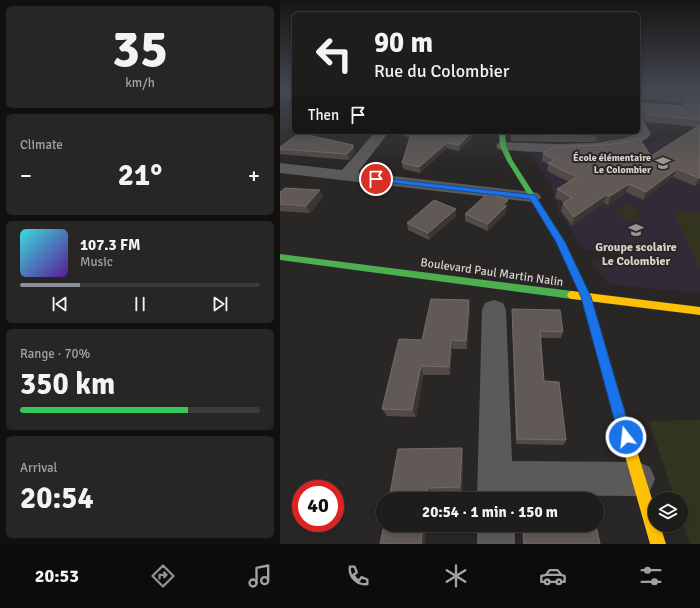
<!DOCTYPE html>
<meta charset="utf-8">
<style>
:root{--surface:#1f1d1c;--page:#272625;--text:#f1f3f6;--muted:#a1a2a3;--line:#3c3b3b;--accent:#8c9099}
body{margin:0;font-family:Signika,sans-serif;background:var(--page);color:var(--text);height:100vh;display:flex;flex-direction:column;font-size:15px;white-space:nowrap}
*{box-sizing:border-box;margin:0}
p{font-size:13px;color:var(--muted)}
.icon{flex:none;width:22px;height:22px;fill:none;stroke:currentColor;stroke-width:2;stroke-linecap:round;stroke-linejoin:round}
.map{position:relative;flex:1;overflow:hidden}
.sheet{display:flex;flex-direction:column;gap:6px;padding:6px;background:#11100f;width:280px}
.sheet>*{flex:none}
.banner{position:absolute;left:12px;top:12px;width:348px;height:122px;border-radius:6px;box-shadow:0 2px 6px #0003,0 0 0 1px var(--line);background:#1f1d1c;color:var(--text);overflow:hidden}
.tools{position:absolute;left:368px;top:492px;display:grid;gap:8px}
.tools a{display:grid;place-items:center;width:40px;height:40px;border-radius:50%;background:var(--surface);box-shadow:0 2px 6px #0003,0 0 0 1px var(--line);font-size:20px}
.speed{position:absolute;left:12px;top:480px;display:flex;gap:8px;font-size:20px;font-weight:700;text-align:center}
.speed>*{display:grid;place-content:center;width:52px;height:52px;border-radius:50%;background:var(--surface);box-shadow:0 2px 6px #0003,0 0 0 1px var(--line);line-height:1}
.speed .limit{border:6px solid #d22;background:#fff;color:#111}
.pin{position:absolute;display:grid;place-items:center;width:34px;height:34px;color:#fff;margin:-17px;border:2px solid #fff;border-radius:50%;box-shadow:0 1px 4px #0007}
.me{position:absolute;width:44px;margin:-22px;rotate:344deg;stroke-linejoin:round;filter:drop-shadow(0 0 3px #0008)}
.turn{display:flex;align-items:center;gap:14px;height:84px;padding:0 16px;font-size:18px}
.turn .icon{width:52px;height:52px;stroke-width:2.5}
.turn b{display:block;font-size:28px;line-height:34px}
.then{display:flex;align-items:center;height:38px;padding:0 16px;background:#0003;gap:8px;font-size:15px}
.big{font-size:30px;font-weight:700;line-height:1.1}
.sheet .widget{flex:1;display:flex;flex-direction:column;justify-content:center;gap:6px;min-width:0;padding:0 14px;border-radius:6px;background:var(--page)}
.sheet .dial{align-items:center;gap:0}
.dial b{font-size:52px;line-height:1}
.song{display:flex;align-items:center;gap:12px}
.cover{width:48px;height:48px;border-radius:6px;background:linear-gradient(135deg,hsl(180 70% 55%),hsl(270 70% 35%))}
.played{height:4px;border-radius:2px;background:linear-gradient(90deg,var(--accent) 25%,var(--line) 25%)}
.keys{display:flex;justify-content:space-around;direction:ltr}
.heat{display:flex;justify-content:space-between;align-items:center;font-size:22px;direction:ltr}
.charge{height:6px;border-radius:3px;background:linear-gradient(90deg,#34c759 70%,var(--line) 0)}
.trip{position:absolute;left:96px;top:492px;width:228px;height:40px;border-radius:20px;background:var(--surface);box-shadow:0 2px 6px #0003,0 0 0 1px var(--line);font-weight:700;line-height:40px;text-align:center}
.dock{display:flex;height:64px;justify-content:space-around;align-items:center;background:#0c0c0b;color:var(--muted)}
.dock .icon{width:28px;height:28px}
.dock .active{color:var(--accent)}
.dock b{font-size:18px;color:var(--text)}
main{display:flex;flex:1;min-height:0}
.map>svg:first-child{display:block}
.education{fill:#322a36}
.green{fill:#333420}
.lines{fill:none;stroke-linecap:round;stroke-linejoin:round}
.street{fill:#5c5a59;fill-rule:evenodd}
.fast{fill:#4caf50;fill-rule:evenodd}
.slow{fill:#ffc107;fill-rule:evenodd}
.wall{fill:#524a47;fill-rule:evenodd}
.shaded-wall{fill:#3c3633}
.building{fill:#605956;stroke:#736c6a;fill-rule:evenodd}
.route{fill:#1a73e8;stroke:#114b97}
.labels{text-anchor:middle;stroke-width:4;stroke-linejoin:round;paint-order:stroke}
.far-poi-label{font-size:10px;font-weight:bold;fill:#d6d3d2;stroke:#2a2624;text-anchor:end}
.poi-label{font-size:12px;font-weight:bold;fill:#d6d3d2;stroke:#2a2624}
.street-label{font-size:12px;fill:#d6d3d2;stroke:#2a2624}
</style>
<main>
<section class="sheet">
<div class="widget dial"><b>35</b><p>km/h</p></div>
<div class="widget"><p>Climate</p>
<div class="heat"><a>−</a><b class="big">21°</b><a>+</a></div>
</div>
<div class="widget">
<div class="song"><i class="cover"></i><div><b>107.3 FM</b><p>Music</p></div></div>
<div class="played"></div>
<div class="keys"><svg class="icon" aria-label="previous" viewBox="0 0 24 24"><path d="M18 5L8 12l10 7zM5 5v14"/></svg><svg class="icon" aria-label="pause" viewBox="0 0 24 24"><path d="M8 5v14M16 5v14"/></svg><svg class="icon" aria-label="next" viewBox="0 0 24 24"><path d="M6 5l10 7-10 7zM19 5v14"/></svg></div>
</div>
<div class="widget"><p>Range · 70%</p><b class="big">350 km</b><div class="charge"></div></div>
<div class="widget"><p>Arrival</p><b class="big">20:54</b></div>
</section>
<div class="map">
<svg width="420" height="544" viewBox="0 0 420 544">
<rect width="100%" height="100%" fill="#292725"/>
<!-- education -->
<path class="education" d="M389,139l31,4v150l-92,-9 -16,-23 28,-4 -6,-9 -29,2 -26,-38 -6,-22 -23,-37 74,-2 59,-10z"/>
<!-- green -->
<path class="green" d="M346,205l12,4 1,5 -1,6c-9,1 -16,0 -22,-7l2,-4z
M394,211l26,2v57z
M420,420v124h-10l-9,-27v-18h-6l-26,-78z"/>
<g class="lines">
<!-- street -->
<path class="street" d="M358,116l4,1 9,17c-18,26 -118,18 -148,16l-5,-1 -2,-3 2,-3 5,-1 53,2 39,-1 30,-5 13,-6z
M95,132h14l-31,40 174,20 6,1 3,4 -3,4 -6,1 -252,-29v-10l62,7z
M214,300l9,3 3,7 6,151 126,1 12,5 5,12 -5,12 -12,5 -125,-1v4h-36l5,-189 3,-7z
M197,525h38v19h-38z"/>
<!-- fast -->
<path class="fast" d="M219,132h6l1,14 7,15 52,81 26,55 30,102 -2,4 -4,2 -4,-2 -2,-4 -28,-102 -24,-55 -50,-81 -7,-15z
M0,254l292,37 3,1 2,3 -2,3 -3,1 -292,-39z"/>
<!-- slow -->
<path class="slow" d="M292,291l128,16v8l-128,-16 -3,-1 -2,-3 2,-3z
M335,393l4,2 2,4 34,110v16h5l6,19h-16l-41,-145 2,-4z"/>
</g>
<!-- wall -->
<path class="wall" d="M0,89h14v12l-14,-5z
M358,89h62v94l-5,3 -22,-9 -30,23 -17,-8 -18,13 -4,-2 -32,23 -11,-15 2,-8 1,-1 -9,-4 2,-9 12,-7 -22,-11 1,-7 -6,-3 1,-8 108,3 46,-29 -51,-5 -3,-6 -4,-1 -1,1zM359,99l44,4 2,2 -3,1 -42,-3z
M111,132h86l-18,19 -12,-3 -27,25 -17,-4 -1,-6 8,-25z
M230,132h120l-1,3 -4,2 -30,5h-39l-45,-1z
M0,147l75,3 -1,3 -5,7 -69,-6z
M0,192l43,5 -13,16 -30,-2z
M227,207l-1,2v4l-18,18 -23,-10v-7z
M176,216l-27,24 -21,-10 -1,-7z
M190,309l-3,40h-15l-2,26h-27l-7,42 -29,-1 -5,-7 40,-69z
M232,309l51,23 -2,6h-21l4,43 22,59 -2,5 -48,-1 -4,-129z
M182,448l1,6 -1,38h-31l-33,-43z
M242,525h74l4,19h-77z"/>
<!-- shaded-wall -->
<path class="shaded-wall" d="M192,132h5l-18,19v-6z
M330,132h20l-1,3 -4,2 -30,5 2,-8z
M167,143v5l-27,25 -1,-6z
M73,145l2,5 -1,3 -5,7 -2,-6z
M397,169l-4,8 -30,23 3,-8z
M419,178h1v5l-5,3z
M349,184l-3,8 -18,13 2,-9z
M40,190l3,7 -13,16 -4,-7z
M326,195l-2,8 -32,23 2,-9z
M228,200l-1,7 -1,2v4l-18,18v-7l15,-19z
M176,209v7l-27,24 -1,-7z
M189,300l1,9 -3,40 -1,-8z
M171,340l1,9 -2,26 -1,-8z
M141,366l2,9 -7,42 -4,-7z
M182,448l1,6 -1,38 -2,-5z
M148,488l3,4 -1,7h-4z
M143,525h4l-2,19h-4z"/>
<!-- building -->
<path class="building" d="M0,89h14v7l-14,-4z
M358,89h62v31l-51,-5 -3,-6 -5,-1 -2,1v5h-1zM360,92l46,4 3,5 -3,4 -4,1 -42,-3 -2,-10z
M420,125v53h-1l-22,-9 -31,23 -17,-8 -19,12 -4,-1 -32,22 -11,-14 9,-5 -15,-9 20,-12 -29,-14 7,-3 -12,-7 13,-6 50,-2 21,-3 12,-4 12,18z
M126,132h66l-13,13 -12,-2 -28,24 -17,-4 9,-29z
M231,132h99l-13,2 -40,1 -46,-2z
M19,133l54,12v3l-6,6 -67,-5v-2z
M5,188l35,2 -14,16 -26,-2v-12z
M208,193l20,7 -5,5 3,1 -18,18 -23,-10z
M154,200l22,9 -28,24 -21,-10z
M151,299l38,1 -3,41 -15,-1 -2,27 -28,-1 -9,44 -30,-1 17,-70 23,1z
M232,309l48,1 3,22 -23,-1 4,50 15,1 7,58 -49,-1z
M182,448l-2,39 -32,1 -2,11h-37l9,-50z
M104,525h39l-2,19h-41z
M243,525h73l4,19h-76z"/>
<!-- sky -->
<linearGradient id="sky" x2="0" y2="1"><stop stop-color="#171514"/><stop offset="0.54" stop-color="#434751"/><stop offset="1" stop-color="#434751" stop-opacity="0"/></linearGradient>
<rect width="420" height="165" fill="url(#sky)"/>
<!-- route -->
<path class="route" d="M93,177l162,18 30,47 26,55 41,140 -2,5 -4,2 -5,-2 -2,-5 -38,-140 -25,-55 -26,-43 -154,-18 -4,-2z"/>
<!-- icons -->
<defs>
<g id="school-bare" transform="scale(1.2)"><path d="M0-5L7-2L0 1L-7-2ZM-4 1L0 2.5L4 1V4Q0 6-4 4Z" fill="#999795" stroke="#2a2624" stroke-width="2.5" paint-order="stroke"/></g>
</defs>
<g fill-rule="evenodd">
<use href="#school-bare" x="383" y="163"/>
<use href="#school-bare" x="356" y="230"/>
</g>
<g class="labels">
<!-- far-poi labels -->
<g class="far-poi-label">
<text x="371" y="161">École élémentaire<tspan x="371" dy="12">Le Colombier</tspan></text>
</g>
<!-- poi labels -->
<g class="poi-label">
<text x="356" y="251">Groupe scolaire<tspan x="356" dy="14">Le Colombier</tspan></text>
</g>
<!-- street labels -->
<g class="street-label">
<text transform="translate(212 272) rotate(8)" y="4">Boulevard Paul Martin Nalin</text>
</g>
</g>
</svg>
<div class="tools">
<a><svg class="icon" aria-label="layers" viewBox="0 0 24 24"><path d="M12 4l9 5-9 5-9-5zM3 14l9 5 9-5"/></svg></a>
</div>
<div class="speed"><div class="limit">40</div></div>
<div class="pin" style="left:96px;top:179px;background:#d93025"><svg class="icon" aria-label="arrive" viewBox="0 0 24 24"><path d="M6 21V4h12l-3 4 3 4H6"/></svg></div>
<svg class="me" style="left:346px;top:437px" viewBox="-20 -20 40 40"><circle r="17" fill="#1a73e8" stroke="#fff" stroke-width="3"/><path d="M0-11L8 9 0 5-8 9z" fill="#fff"/></svg>
<div class="trip">20:54 · 1 min · 150 m</div>
<div class="banner">
<div class="turn"><svg class="icon" aria-label="left" viewBox="0 0 24 24"><path d="M17 20v-9H6M10 6l-5 5 5 5"/></svg><div><b>90 m</b>Rue du Colombier</div></div>
<div class="then">Then<svg class="icon" aria-label="arrive" viewBox="0 0 24 24"><path d="M6 21V4h12l-3 4 3 4H6"/></svg></div>
</div>
</div>
</main>
<nav class="dock">
<b>20:53</b>
<svg class="icon active" aria-label="directions" viewBox="0 0 24 24"><path d="M12 3l9 9-9 9-9-9zM9 14v-3h6M13 9l2 2-2 2"/></svg>
<svg class="icon" aria-label="music" viewBox="0 0 24 24"><path d="M9 18V5l10-2v13"/><circle cx="6" cy="18" r="3"/><circle cx="16" cy="16" r="3"/></svg>
<svg class="icon" aria-label="phone" viewBox="0 0 24 24"><path d="M5 4h4l2 5-3 2q2 4 5 5l2-3 5 2v4C11 20 4 13 5 4z"/></svg>
<svg class="icon" aria-label="climate" viewBox="0 0 24 24"><path d="M12 3v18M4 7l16 10M4 17L20 7"/></svg>
<svg class="icon" aria-label="car" viewBox="0 0 24 24"><path d="M5 17H2v-5l4-1 3-4h7l3 4 3 1v5h-3M9 17h6M6 11h13"/><circle cx="7" cy="17" r="2"/><circle cx="17" cy="17" r="2"/></svg>
<svg class="icon" aria-label="filters" viewBox="0 0 24 24"><path d="M4 7h16M4 17h16"/><circle cx="9" cy="7" r="2"/><circle cx="15" cy="17" r="2"/></svg>
</nav>
